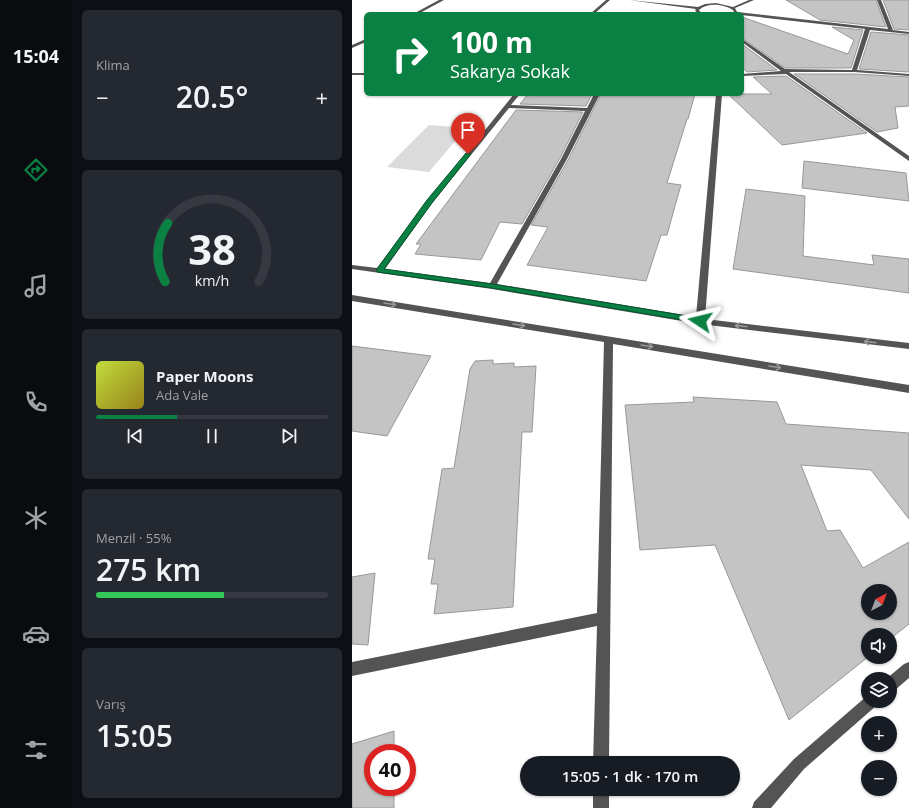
<!DOCTYPE html>
<html lang="tr">
<meta charset="utf-8">
<style>
:root{--surface:#171b24;--page:#242831;--text:#f1f3f6;--muted:#9ea1a6;--line:#363941;--accent:#0b8043}
body{margin:0;font-family:"Open Sans",sans-serif;background:var(--page);color:var(--text);height:100vh;display:flex;flex-direction:column;font-size:15px;white-space:nowrap}
*{box-sizing:border-box;margin:0}
p{font-size:13px;color:var(--muted)}
.icon{flex:none;width:22px;height:22px;fill:none;stroke:currentColor;stroke-width:2;stroke-linecap:round;stroke-linejoin:round}
.map{position:relative;flex:1;overflow:hidden}
.side{display:flex;flex-direction:column;gap:10px;padding:10px;background:#0d0f14;width:280px}
.side>*{flex:none}
.banner{position:absolute;left:12px;top:12px;width:380px;height:84px;border-radius:6px;box-shadow:0 1px 3px #0004;background:#0b8043;color:#fff;overflow:hidden}
.needle{width:26px;rotate:42deg}
.tools{position:absolute;left:509px;top:584px;display:grid;gap:8px}
.tools a{display:grid;place-items:center;width:36px;height:36px;border-radius:50%;background:var(--surface);box-shadow:0 1px 3px #0004;font-size:20px}
.speed{position:absolute;left:12px;top:744px;display:flex;gap:8px;font-size:20px;font-weight:700;text-align:center}
.speed>*{display:grid;place-content:center;width:52px;height:52px;border-radius:50%;background:var(--surface);box-shadow:0 1px 3px #0004;line-height:1}
.speed .limit{border:6px solid #d22;background:#fff;color:#111}
.pin{position:absolute;display:grid;place-items:center;width:34px;height:34px;color:#fff;margin:-41px -17px;border-radius:50% 50% 50% 0;rotate:-45deg;box-shadow:0 0 4px #0007}
.pin .icon{rotate:45deg}
.me{position:absolute;width:44px;margin:-22px;rotate:280deg;stroke-linejoin:round;filter:drop-shadow(0 0 3px #0008)}
.turn{display:flex;align-items:center;gap:14px;height:84px;padding:0 20px;font-size:18px}
.turn .icon{width:52px;height:52px;stroke-width:2.5}
.turn b{display:block;font-size:28px;line-height:34px}
.big{font-size:30px;font-weight:600;line-height:1.1}
.side .card{flex:1;display:flex;flex-direction:column;justify-content:center;gap:6px;min-width:0;padding:0 14px;border-radius:6px;background:var(--page)}
.side .dial{align-items:center;gap:0}
.dial svg{height:104px;overflow:visible;fill:none;stroke:var(--line);stroke-width:7;stroke-linecap:round;text-anchor:middle}
.dial text{fill:var(--text);stroke:none}
.song{display:flex;align-items:center;gap:12px}
.cover{width:48px;height:48px;border-radius:6px;background:linear-gradient(135deg,hsl(70 70% 55%),hsl(50 70% 35%))}
.played{height:4px;border-radius:2px;background:linear-gradient(90deg,var(--accent) 35%,var(--line) 35%)}
.keys{display:flex;justify-content:space-around;direction:ltr}
.heat{display:flex;justify-content:space-between;align-items:center;font-size:22px;direction:ltr}
.charge{height:6px;border-radius:3px;background:linear-gradient(90deg,#34c759 55%,var(--line) 0)}
.trip{position:absolute;left:168px;top:756px;width:220px;height:40px;border-radius:20px;background:var(--surface);box-shadow:0 1px 3px #0004;font-weight:600;line-height:40px;text-align:center}
main{display:flex;flex:1;min-height:0}
.tabs{display:flex;flex-direction:column;width:72px;justify-content:space-around;align-items:center;background:#090b0e;color:var(--muted)}
.tabs .icon{width:28px;height:28px}
.tabs .current{color:var(--accent)}
.tabs b{font-size:18px;color:var(--text)}
.map>svg:first-child{display:block}
.green{fill:#dbdbdb}
.building{fill:#c4c4c4;stroke:#989898;fill-rule:evenodd}
.lines{fill:none;stroke-linecap:round;stroke-linejoin:round}
.minor{fill:#545454;fill-rule:evenodd}
.oneway{stroke:#989898}
.route{fill:#0b8043;stroke:#07532c}
</style>
<main>
<nav class="tabs">
<b>15:04</b>
<svg class="icon current" aria-label="directions" viewBox="0 0 24 24"><path d="M12 3l9 9-9 9-9-9zM9 14v-3h6M13 9l2 2-2 2"/></svg>
<svg class="icon" aria-label="music" viewBox="0 0 24 24"><path d="M9 18V5l10-2v13"/><circle cx="6" cy="18" r="3"/><circle cx="16" cy="16" r="3"/></svg>
<svg class="icon" aria-label="phone" viewBox="0 0 24 24"><path d="M5 4h4l2 5-3 2q2 4 5 5l2-3 5 2v4C11 20 4 13 5 4z"/></svg>
<svg class="icon" aria-label="climate" viewBox="0 0 24 24"><path d="M12 3v18M4 7l16 10M4 17L20 7"/></svg>
<svg class="icon" aria-label="car" viewBox="0 0 24 24"><path d="M5 17H2v-5l4-1 3-4h7l3 4 3 1v5h-3M9 17h6M6 11h13"/><circle cx="7" cy="17" r="2"/><circle cx="17" cy="17" r="2"/></svg>
<svg class="icon" aria-label="filters" viewBox="0 0 24 24"><path d="M4 7h16M4 17h16"/><circle cx="9" cy="7" r="2"/><circle cx="15" cy="17" r="2"/></svg>
</nav>
<section class="side">
<div class="card"><p>Klima</p>
<div class="heat"><a>−</a><b class="big">20.5°</b><a>+</a></div>
</div>
<div class="card dial"><svg viewBox="0 0 100 80">
<path d="M14 69A42 42 0 1 1 86 69"/>
<path d="M14 69A42 42 0 0 1 16 24" stroke="#0b8043"/>
<text x="50" y="56" font-size="32" font-weight="700">38</text>
<text x="50" y="72" font-size="11">km/h</text>
</svg></div>
<div class="card">
<div class="song"><i class="cover"></i><div><b>Paper Moons</b><p>Ada Vale</p></div></div>
<div class="played"></div>
<div class="keys"><svg class="icon" aria-label="previous" viewBox="0 0 24 24"><path d="M18 5L8 12l10 7zM5 5v14"/></svg><svg class="icon" aria-label="pause" viewBox="0 0 24 24"><path d="M8 5v14M16 5v14"/></svg><svg class="icon" aria-label="next" viewBox="0 0 24 24"><path d="M6 5l10 7-10 7zM19 5v14"/></svg></div>
</div>
<div class="card"><p>Menzil · 55%</p><b class="big">275 km</b><div class="charge"></div></div>
<div class="card"><p>Varış</p><b class="big">15:05</b></div>
</section>
<div class="map">
<svg width="557" height="808" viewBox="0 0 557 808">
<rect width="100%" height="100%" fill="#fff"/>
<!-- green -->
<path class="green" d="M77,125l37,3 -37,44 -42,-5z"/>
<!-- building -->
<path class="building" d="M434,0h90l10,27 -66,-7z
M531,0h26v30l-15,-1z
M390,17l106,37 6,-14 -22,-13 31,3 -12,38h-66l-43,-30z
M519,32l38,3v37l-50,-3z
M390,44l35,26 -30,2 -5,-5z
M442,74h60l55,3v29l-14,1 3,21 -21,4z
M434,76l81,57 -85,12 -54,-51h44l-19,-17z
M176,94h64l-6,12 -66,-2z
M249,94h94l-7,25h-1l-20,64 14,2 -6,21 -8,29h-6l-15,46 -119,-16 21,-38 -17,-2 37,-65z
M164,110l67,2 -23,46 -38,66 -22,-2 -19,38 -66,-6 6,-10h-5z
M452,161l102,12 3,28 -107,-13z
M394,189l59,7 -2,60 71,9 -2,-10 37,4v34l-176,-24z
M0,346l79,10 -44,80 -35,-5z
M141,360v4l21,-1v4l22,-1 -4,66h-10l-9,175 -79,7 4,-30h-7l4,-25h-7l14,-90 12,-1 16,-99 5,-8z
M341,397l84,5 9,22 123,9v86l-38,-49 -70,-5 26,66 13,-1 23,38 46,-26v82l-19,15v-4h-22v22l-79,63 -74,-175 -75,5 -15,-145 69,-3zM516,591h22v22h-22z
M23,573l-7,72 -16,-1v-67z
M42,731v22h-21v34h21v21h-42v-64z"/>
<g class="lines">
<!-- minor -->
<path class="minor" d="M87,0h5l-26,14h-5z
M254,0h4l-16,14h-4z
M277,0l69,7 7,-3 11,-1 17,4 16,-7h5l-19,8 2,4 151,17 -11,-29h4l12,30 16,2v2l-39,-4 -13,40 52,4v2l-55,-4h-65l120,84v5l-123,-87 -44,2v-2l39,-3 -39,-29v-3l43,30 67,1 13,-41 -133,-15 2,-3c-9,-7 -26,-9 -35,-1l2,3 -3,1 -3,-4 1,-1z
M14,39v3l-14,6v-3z
M0,73h14v2h-14z
M162,94h6l-9,11 76,3 7,-14h6l-33,65 -70,125 199,33 20,-223h6l-17,225 204,24v6l-209,-25 -208,-35 -140,-20v-4l25,3 51,-67zM157,108l76,3 -24,48 -71,124 -105,-14 47,-66z
M0,295l557,90v8l-296,-49 -4,419h-16l4,-137 -245,50v-14l245,-49 7,-271 -252,-41z
M557,662v16l-14,12 -5,2v-13h-4l18,-15z
M516,695v6h10l-2,5 -72,63 -33,39h-19l2,-6 40,-43z
M241,789h16v19h-16z"/>
</g>
<!-- one-way arrows -->
<defs><path id="oneway-shaft" d="M-6 0H5M1.5-3L5.5 0L1.5 3" fill="none" stroke-width="1.6" stroke-linecap="round" stroke-linejoin="round"/></defs>
<g class="oneway">
<use href="#oneway-shaft" transform="translate(38 304) rotate(9)"/>
<use href="#oneway-shaft" transform="translate(167 325) rotate(9)"/>
<use href="#oneway-shaft" transform="translate(389 326) rotate(-173)"/>
<use href="#oneway-shaft" transform="translate(518 342) rotate(-173)"/>
<use href="#oneway-shaft" transform="translate(295 346) rotate(9)"/>
<use href="#oneway-shaft" transform="translate(423 367) rotate(9)"/>
</g>
<!-- route -->
<path class="route" d="M114,153l5,1 -39,49 -48,66 108,15 208,34 3,1v3l-3,1 -208,-35 -115,-16v-3l50,-69z"/>
</svg>
<div class="tools">
<a><svg class="needle" viewBox="-14 -14 28 28"><path d="M0-13l5 13h-10z" fill="#e53935"/><path d="M0 13l5-13h-10z" fill="#9ea1a6"/></svg></a>
<a><svg class="icon" aria-label="sound" viewBox="0 0 24 24"><path d="M4 9h4l5-4v14l-5-4H4zM17 9q2 3 0 6"/></svg></a>
<a><svg class="icon" aria-label="layers" viewBox="0 0 24 24"><path d="M12 4l9 5-9 5-9-5zM3 14l9 5 9-5"/></svg></a>
<a>+</a>
<a>−</a>
</div>
<div class="speed"><div class="limit">40</div></div>
<div class="pin" style="left:116px;top:154px;background:#d93025"><svg class="icon" aria-label="arrive" viewBox="0 0 24 24"><path d="M6 21V4h12l-3 4 3 4H6"/></svg></div>
<svg class="me" style="left:348px;top:321px" viewBox="-20 -20 40 40"><path d="M0-17L14 15 0 8-14 15z" fill="#0b8043" stroke="#fff" stroke-width="4"/></svg>
<div class="trip">15:05 · 1 dk · 170 m</div>
<div class="banner">
<div class="turn"><svg class="icon" aria-label="right" viewBox="0 0 24 24"><path d="M7 20v-9h11M14 6l5 5-5 5"/></svg><div><b>100 m</b>Sakarya Sokak</div></div>
</div>
</div>
</main>
